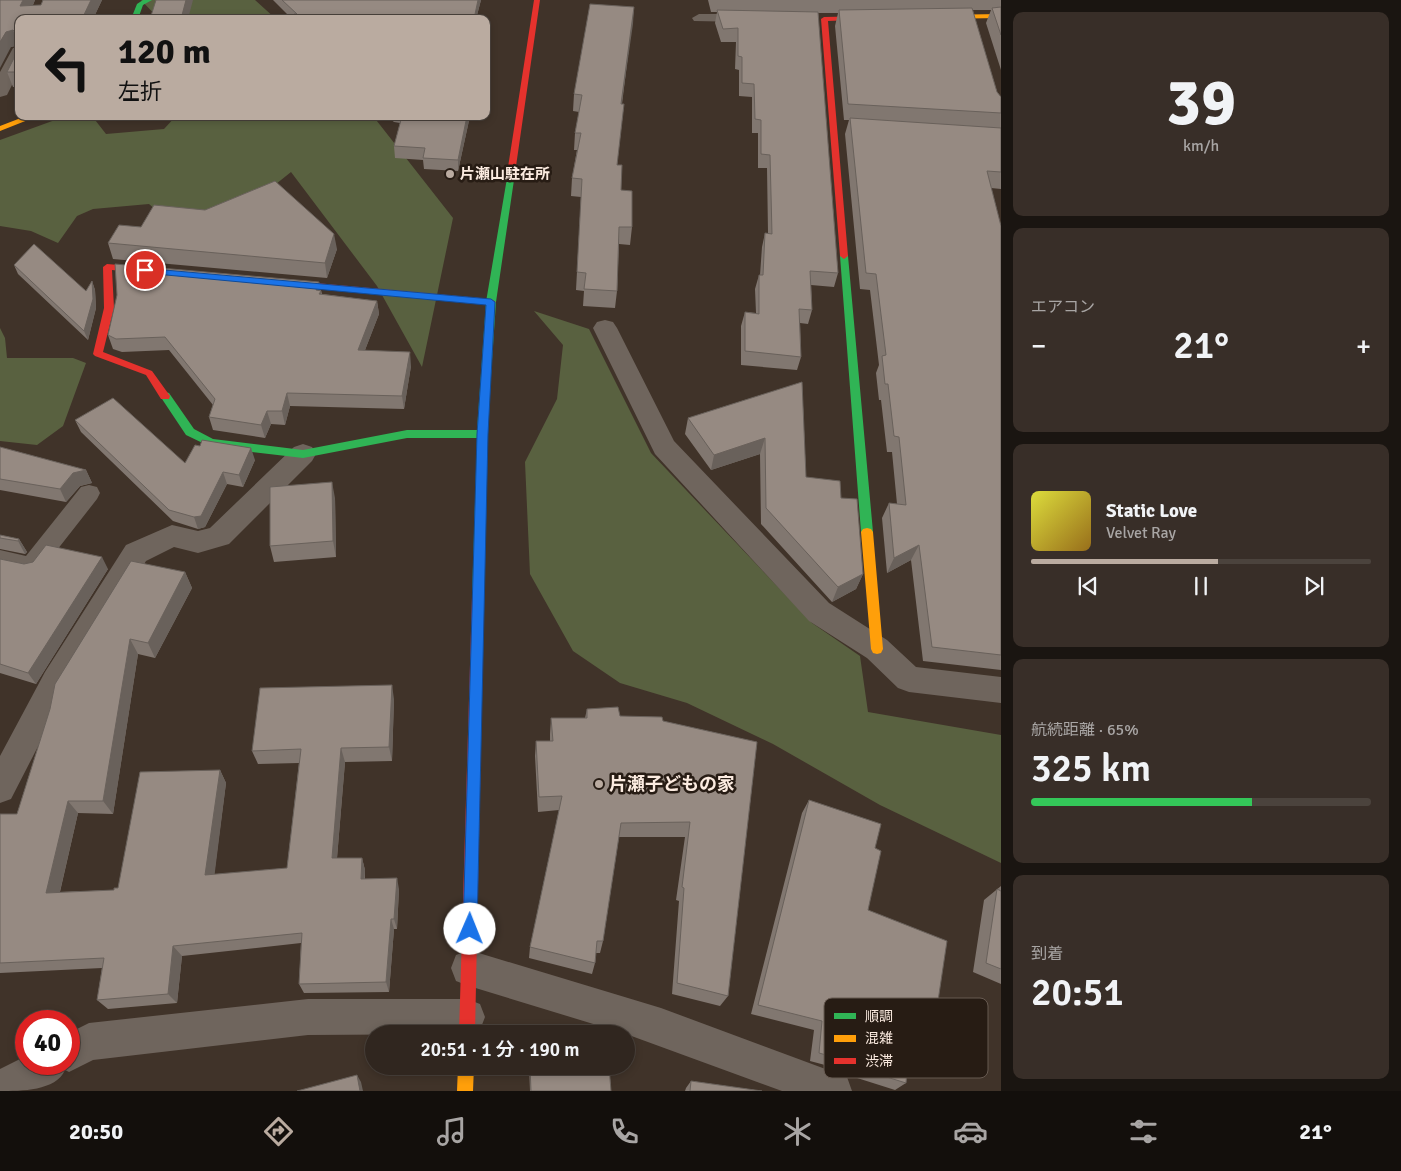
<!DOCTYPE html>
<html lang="ja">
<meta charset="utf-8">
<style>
:root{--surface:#30261f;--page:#382e28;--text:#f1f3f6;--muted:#a8a5a4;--line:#4b433d;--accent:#baaba0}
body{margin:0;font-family:Signika,"Noto Sans JP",sans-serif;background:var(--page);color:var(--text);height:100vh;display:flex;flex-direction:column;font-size:19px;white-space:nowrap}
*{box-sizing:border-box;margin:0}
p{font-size:16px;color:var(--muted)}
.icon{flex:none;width:28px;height:28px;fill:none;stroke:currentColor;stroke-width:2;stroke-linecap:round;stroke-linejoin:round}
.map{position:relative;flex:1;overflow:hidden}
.drawer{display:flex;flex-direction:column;gap:12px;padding:12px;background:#1a1511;width:400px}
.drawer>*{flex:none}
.hud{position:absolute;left:15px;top:15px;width:475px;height:105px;border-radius:10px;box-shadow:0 2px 8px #0003,0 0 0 1px var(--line);background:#baaba0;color:#111;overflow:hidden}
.speed{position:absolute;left:15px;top:1010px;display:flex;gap:10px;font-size:25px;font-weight:700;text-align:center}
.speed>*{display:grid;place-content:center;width:65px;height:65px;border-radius:50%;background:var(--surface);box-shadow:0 2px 8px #0003,0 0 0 1px var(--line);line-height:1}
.speed .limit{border:8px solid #d22;background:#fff;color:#111}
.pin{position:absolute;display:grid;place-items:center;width:42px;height:42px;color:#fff;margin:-21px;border:2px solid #fff;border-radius:50%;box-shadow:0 1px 5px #0007}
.me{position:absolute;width:55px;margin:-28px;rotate:1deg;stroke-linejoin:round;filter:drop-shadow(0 0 4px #0008)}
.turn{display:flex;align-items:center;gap:18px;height:105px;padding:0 20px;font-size:22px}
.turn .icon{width:65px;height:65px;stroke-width:2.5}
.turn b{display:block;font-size:35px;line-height:42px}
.big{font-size:38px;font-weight:600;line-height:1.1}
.drawer .widget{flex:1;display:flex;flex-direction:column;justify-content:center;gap:8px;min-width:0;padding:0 18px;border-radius:10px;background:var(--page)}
.drawer .dial{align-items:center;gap:0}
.dial b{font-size:65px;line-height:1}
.song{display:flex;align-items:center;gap:15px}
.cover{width:60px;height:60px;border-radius:8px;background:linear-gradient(135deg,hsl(60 70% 55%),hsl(40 70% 35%))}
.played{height:5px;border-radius:2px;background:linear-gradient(90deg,var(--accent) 55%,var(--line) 55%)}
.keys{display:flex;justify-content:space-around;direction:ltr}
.heat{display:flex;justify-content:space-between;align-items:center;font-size:28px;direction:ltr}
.charge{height:8px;border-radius:4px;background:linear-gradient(90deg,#34c759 65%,var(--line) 0)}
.trip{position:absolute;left:365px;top:1025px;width:270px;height:50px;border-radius:25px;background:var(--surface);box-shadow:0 2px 8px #0003,0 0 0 1px var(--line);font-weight:600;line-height:50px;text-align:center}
.tabs{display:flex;height:80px;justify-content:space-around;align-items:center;background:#130f0c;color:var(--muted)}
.tabs .icon{width:35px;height:35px}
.tabs .active{color:var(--accent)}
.tabs b{font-size:22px;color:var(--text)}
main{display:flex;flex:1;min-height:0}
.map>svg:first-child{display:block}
.green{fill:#596140}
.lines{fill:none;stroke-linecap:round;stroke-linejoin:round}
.lane{fill:#6f655d;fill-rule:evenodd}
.street{fill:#6f655d;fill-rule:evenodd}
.fast{fill:#30b455;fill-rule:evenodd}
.slow{fill:#ff9f0a;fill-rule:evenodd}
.jam{fill:#e5322d;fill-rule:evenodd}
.wall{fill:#817770}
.shaded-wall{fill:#69615b}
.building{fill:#968a82;stroke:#69615b}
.route{fill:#1a73e8;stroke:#114b97}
.poi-dot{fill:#baaba0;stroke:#271c14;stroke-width:2}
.labels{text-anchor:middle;stroke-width:5;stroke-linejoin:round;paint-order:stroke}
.far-poi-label{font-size:15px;font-weight:bold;fill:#fbebe0;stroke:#271c14;text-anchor:start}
.poi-label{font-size:18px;font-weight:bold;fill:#fbebe0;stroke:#271c14;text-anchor:start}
.key{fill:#271c14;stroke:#675a51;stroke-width:1}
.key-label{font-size:14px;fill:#fbebe0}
</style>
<main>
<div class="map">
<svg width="1001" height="1091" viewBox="0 0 1001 1091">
<rect width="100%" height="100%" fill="#403329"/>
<!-- green -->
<path class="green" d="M141,0h114l21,19h-117z
M66,116h26l14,18 58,-5 12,-13h197l80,102 -31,149 -45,-81 -86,-114 -15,12 -36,21 -61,15 -17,-5 -13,-11 -56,5 -16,7 -19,27 -27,-12 -31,-5v-86z
M534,311l55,18 62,124 161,170 48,33 8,56 133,23v128l-121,-58 -107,-61 -86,-41 -67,-20 -47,-32 -43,-77 -5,-112 32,-63 6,-54z
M0,328l5,10 2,20h66l13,5 -23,63 -26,19 -37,-4z"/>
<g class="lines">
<!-- lane -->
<path class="lane" d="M699,14h46l7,4 -7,4 -51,-1 -2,-3z
M89,485l8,2 3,6 -3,6 -58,74 -8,2 -31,-7v-18l26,6 55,-69z"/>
<!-- street -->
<path class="street" d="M19,47v24l-12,24 -7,2v-25l13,-24z
M605,320l8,2 4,6 57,113 155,162 58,37 29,27 85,10v26l-92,-11 -11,-4 -31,-30 -58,-37 -154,-167 -62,-126 4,-6z
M303,444l9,3 4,7 -4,7 -83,83 -31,9 -24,-6 -28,14 -79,129 -56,109 -11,4v-47l45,-84 81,-127 46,-20 26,6 12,-3 84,-81z
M469,950l192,58 186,69 5,14h-70l-156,-57 -157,-48 -13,-5 -5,-13 5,-13z
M308,999h159l13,5 5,13 -5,13 -9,4 -163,1 -215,25 -24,12 -4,-2c-9,21 -44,21 -65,21v-22l26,-13v8h43v-31l20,-10z"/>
<!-- fast -->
<path class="fast" d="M143,0h9l-9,5 -5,14h-7l6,-15z
M507,178h6l1,2 -18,122 -9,132 -3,163 -2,3 -4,2 -4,-2 -2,-3 5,-159h-70l-104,20 -92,-11 -25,-12 -26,-39 5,-4 4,1 25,36 19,10 90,11 104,-20h70l9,-128z
M844,253l4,3 25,276 -2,3h-8l-2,-3 -21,-276z"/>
<!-- slow -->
<path class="slow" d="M1001,14v4l-65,1 -3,-2 3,-2z
M26,116h12l-38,15v-5z
M867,528l4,1 2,3 10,117 -2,4 -4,1 -4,-1 -2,-4 -10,-117 2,-3z
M458,1066h16l-1,25h-16z"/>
<!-- jam -->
<path class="jam" d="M534,0h6l-26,180 -4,2 -4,-2z
M873,16l2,1v2l-47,2 20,235 -4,3 -4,-3 -19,-237 3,-2z
M107,264l46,4 5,3 -5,3 -41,-4 2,38 -11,44 49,19 18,25 -1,3h-8l-15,-24 -51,-19 -2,-2 11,-46 -1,-41z
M283,280l208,19 5,3 -5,3 -211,-20v-4z
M478,592l4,2 2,3 -9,437h-16l13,-437 2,-3z"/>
</g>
<!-- wall -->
<path class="wall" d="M0,0h35l-2,5h8l2,-5h59l-9,19h-74v68h-6l-6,-15 8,-16v-10l-4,1z
M273,0h208l-5,19h-184z
M708,0h293v70l-15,-47 5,-13h-19l25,82 4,5v92l-10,-1 10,38v444l-78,-9 -12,-101 -24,13 -5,-55 7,-15 8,1 -5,-52h-5l-6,-52h-2l-3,-27 3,-8 -9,-75 -10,-1 -15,-155 4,-14h-5l-9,-94 3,-13h-20l20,260 -4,14 -23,-2 1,25 -4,14 -8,-1 1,34 -4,13 -56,-5v-39l4,-14 11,1 -1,-24 4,-14h1l2,-28 3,-14h3l-1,-65h-9v-35h-6v-36l-13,-1v-26l-4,-1 1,-27h-15l-6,-19 2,-11h-6z
M634,7l-12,97h2l-7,61 4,25 11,37 -2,18 -11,-1 -2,47 -2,17 -32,-2 1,-15 -8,-1 5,-93 -10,-1 1,-18 5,-28h-3l1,-17 4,-21 -6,-1 1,-17z
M386,116h84l-12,55 -34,-2 -1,-9 -28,-2 -1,-12 6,-23 -6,-1z
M108,243l229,6 -10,29 -214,-19z
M14,265l72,26 6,-10 3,9 1,18 -8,32 -70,-66z
M319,282l3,12 55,7 2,13 -14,36 46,16 -7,43 -114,-3 -5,19 -14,-1 -6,14 -52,-8 -4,-13 4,-12 -44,-55 -47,2 -9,-3 -5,-14z
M802,382l4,95 35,21 22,76 -7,15 -24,13 -71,-78 -1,-70 -49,16 -26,-36 3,-16z
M75,420l110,43 70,-3 -12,27 -16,-3 -22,43 -7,2 -25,-8 -92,-89z
M0,447l86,23 6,13 -12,3 -14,16 -66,-12z
M335,498l1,59 -62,5 -4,-16z
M0,535l19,4 8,13 -2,2 -25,-5z
M0,559l24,5 84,5 -72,115 -36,-11z
M185,572l7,16 -37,70 -17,-4 -25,160 -35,-1 -18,79 54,-2 4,-2 102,-118 6,13 -12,92 73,-7 12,-105 -41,1 -6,-13 142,-52 -2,62 -47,1 -8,96h25l3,12v9l34,10 -2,40h-3l-5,63 -85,1 -5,-9 2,-41 -119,13 -5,47 -69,6 -11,-9 5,-32 -102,5v-159h17l33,-105z
M587,709l33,7 43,5 94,21 -29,254 -8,10 -48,-12 7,-93 -3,-1 9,-63h-66l-16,104 -3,12h-4l-1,10 -3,11 -63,-16 1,-11 29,-137 -21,2 -3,-56 1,-15h14v-7l1,-16h34z
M809,800l66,48 -7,62 64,131 -12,8 -11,-3 -3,37 -11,7 -41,-13 1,-4 -45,-12 4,-31 -63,-16 51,-201z
M1001,886v98l-28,-12 11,-72z
M529,1066h80l2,25h-81z
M691,1081l71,10h-77l1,-3z"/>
<!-- shaded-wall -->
<path class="shaded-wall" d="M23,0h12l-8,19 -7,-13z
M91,0h11l-9,19h-11z
M186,0h7l-5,19h-7z
M478,0h3l-5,19h-2z
M634,7l-1,17 -14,97 2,-17z
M13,30l6,15 -8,2 -11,21v-26l6,-10z
M467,116h3l-12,55v-11z
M334,234l3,15 -10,29 -2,-15z
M92,281l3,9 1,18 -8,32 -4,-9z
M319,282l4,22 -7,-14z
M377,301l2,13 -19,49 -2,-13z
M410,352l1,14 -7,43 -2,-13z
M287,393l3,13 -5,19 -3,-14z
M267,411l4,13 -6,14 -4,-13z
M765,438l-5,16 -49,16 3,-15z
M251,448l4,12 -12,27 -4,-12z
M86,470l6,13 -12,3 -14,16 -6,-13 13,-16z
M223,472l4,12 -22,43 -7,2 -4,-12z
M332,482l3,16 1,59 -3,-16z
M19,539l8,13 -2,2 -7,-13z
M919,545l-8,15 -24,13 7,-15z
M102,557l6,12 -72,115 -8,-11z
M185,572l7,16 -37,70 -7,-15z
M863,574l-7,15 -24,13 6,-15z
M130,639l8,15 -25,160 -10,-13z
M392,685l2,14 -2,62 -3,-14z
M341,748l4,14 -9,108 -4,-12z
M220,770l6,13 -13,104 -8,-12z
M68,801l10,12 -21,91 -11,-11z
M362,858l3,12 -1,20 -3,-11z
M397,878l2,11 -2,40 -3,-10z
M391,919l3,10 -5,63 -3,-10z
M173,946l9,10 -5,47 -9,-9z
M357,1075l4,7 2,9h-3z"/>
<!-- building -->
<path class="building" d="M0,0h23l-3,6 21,-1 2,-5h48l-9,19h-63v53h-12l8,-16v-24l-2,-2 -7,2 -6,10z
M156,0h30l-5,19h-31z
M282,0h196l-4,19h-176l-4,-5h3z
M590,4l44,3 -13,97h3l-7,61h5l-1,25 11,1v36h-13l-2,64 -33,-2 2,-16 -9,-1 5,-93 -10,-1 9,-45h-6l7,-38 -8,-1z
M1001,7v28l-9,-27z
M972,8l25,84 4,5v16l-153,-9 -9,-94z
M717,10l101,2 20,261 -28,-2 2,39 -13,-1 2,48 -56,-6v-39l14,2v-39h4l2,-42 7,1 -2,-79 -9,-1v-34l-6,-1 -1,-35 -12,-1v-26l-4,-1v-28l-15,1z
M402,116h65l-9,44 -35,-2 2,-10 -31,-2z
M850,118l151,10v44l-14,-1 14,55v429l-69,-8 -13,-102 -25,13 -5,-55 17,2 -7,-68 -5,-1 -6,-52h-3l-3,-28 4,-1 -10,-81 -10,-1z
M275,181l59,53 -9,29 -217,-20 11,-18 22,2 13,-22 51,5z
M34,244l52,47 6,-10 1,18 -9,32 -70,-66z
M115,264l204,18 -3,8 5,1 -2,3 58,7 -19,49 52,2 -8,44 -115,-3 -5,18h-15l-6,14 -52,-8 6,-18 -50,-62 -49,2 -8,-4 9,-40z
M802,382l4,95 34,4 1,17 16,1 6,75 -25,13 -72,-79 -1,-70 -51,17 -26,-37z
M113,398l72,65 10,-18 5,1 2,-6 49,8 -12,27 -16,-3 -22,44 -7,1 -25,-7 -94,-90z
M0,447l86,23 -13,3 -13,16 -60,-10z
M332,482l1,59 -63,5v-59z
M0,535l19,4 -1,2 -18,-3z
M46,545l56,12 -74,116 -28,-9v-105l24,5 9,-2z
M131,561l54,11 -37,71 -18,-4 -27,162h-35l-22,92 68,-3v-2h4l22,-116 80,-2 -15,105 82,-7 14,-119 -49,2 8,-63 132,-3 -3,62 -48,1 -9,110h30l-1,21 36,-1 -3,41h-3l-5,63 -87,2 3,-51 -129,13 -5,48 -71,6 7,-42 -104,5v-149h17l33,-105 5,-25z
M618,707l2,9 42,1 1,4 94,21 -29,254 -51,-13 7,-95 -2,-1 8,-65 -69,1 -18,118h-6l-2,22 -65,-16 32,-151 -23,1 -3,-56h17l-2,-23h36v-9z
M809,800l72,24 -6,24 6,3 -13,59 79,31 -15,100 -22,-7 -4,49 -42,-13 1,-4 -46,-13 3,-32 -64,-16z
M997,889l4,2v78l-15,-6z
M606,1030v4h-77v-2z
M530,1066h79l2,25h-80z
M357,1075l3,16h-63z
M691,1081l71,10h-72z"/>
<!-- route -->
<path class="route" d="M142,268l349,31 4,3 -7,132 -11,495 -2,5 -5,2 -5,-2 -2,-5 14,-495 9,-129 -341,-32h-3z"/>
<!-- markers -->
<g class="poi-dot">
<circle cx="450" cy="174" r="5"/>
<circle cx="599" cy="784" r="5"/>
</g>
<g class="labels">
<!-- far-poi labels -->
<g class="far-poi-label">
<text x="460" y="179">片瀬山駐在所</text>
</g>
<!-- poi labels -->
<g class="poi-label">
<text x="609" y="790">片瀬子どもの家</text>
</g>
</g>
<!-- legend -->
<rect x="824" y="998" width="164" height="80" rx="8" class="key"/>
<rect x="834" y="1013" width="22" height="6" fill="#30b455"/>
<rect x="834" y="1035" width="22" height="7" fill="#ff9f0a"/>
<rect x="834" y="1058" width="22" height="6" fill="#e5322d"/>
<g class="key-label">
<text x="865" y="1021">順調</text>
<text x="865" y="1043">混雑</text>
<text x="865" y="1066">渋滞</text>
</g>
</svg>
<div class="speed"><div class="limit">40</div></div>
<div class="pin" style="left:145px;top:270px;background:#d93025"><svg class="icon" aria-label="arrive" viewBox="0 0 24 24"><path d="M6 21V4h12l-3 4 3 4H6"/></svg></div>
<svg class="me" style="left:470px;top:929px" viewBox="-20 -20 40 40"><circle r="19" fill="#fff"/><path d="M0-13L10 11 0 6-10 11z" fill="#1a73e8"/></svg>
<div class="trip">20:51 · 1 分 · 190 m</div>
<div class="hud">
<div class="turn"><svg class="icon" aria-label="left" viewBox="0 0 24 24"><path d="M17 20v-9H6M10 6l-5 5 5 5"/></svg><div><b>120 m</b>左折</div></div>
</div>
</div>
<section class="drawer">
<div class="widget dial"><b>39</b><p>km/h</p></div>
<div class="widget"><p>エアコン</p>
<div class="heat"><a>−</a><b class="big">21°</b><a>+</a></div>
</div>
<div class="widget">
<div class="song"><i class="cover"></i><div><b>Static Love</b><p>Velvet Ray</p></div></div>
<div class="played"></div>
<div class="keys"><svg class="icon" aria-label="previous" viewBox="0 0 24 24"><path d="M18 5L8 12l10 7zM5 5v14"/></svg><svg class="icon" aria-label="pause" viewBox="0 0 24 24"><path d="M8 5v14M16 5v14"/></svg><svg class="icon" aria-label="next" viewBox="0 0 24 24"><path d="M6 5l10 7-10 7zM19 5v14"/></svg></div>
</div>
<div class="widget"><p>航続距離 · 65%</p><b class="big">325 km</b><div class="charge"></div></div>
<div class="widget"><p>到着</p><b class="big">20:51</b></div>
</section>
</main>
<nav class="tabs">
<b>20:50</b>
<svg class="icon active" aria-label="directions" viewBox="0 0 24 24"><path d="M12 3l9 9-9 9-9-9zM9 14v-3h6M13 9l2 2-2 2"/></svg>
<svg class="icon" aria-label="music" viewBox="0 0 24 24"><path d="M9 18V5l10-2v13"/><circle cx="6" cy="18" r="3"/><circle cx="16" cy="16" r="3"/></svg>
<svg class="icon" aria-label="phone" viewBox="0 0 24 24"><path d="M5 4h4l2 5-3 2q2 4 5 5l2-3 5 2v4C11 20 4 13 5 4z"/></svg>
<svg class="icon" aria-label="climate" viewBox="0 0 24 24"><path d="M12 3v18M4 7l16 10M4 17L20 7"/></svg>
<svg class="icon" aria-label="car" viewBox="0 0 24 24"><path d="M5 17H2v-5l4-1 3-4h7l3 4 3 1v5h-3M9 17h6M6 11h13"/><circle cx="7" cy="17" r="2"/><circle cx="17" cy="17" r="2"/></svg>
<svg class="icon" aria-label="filters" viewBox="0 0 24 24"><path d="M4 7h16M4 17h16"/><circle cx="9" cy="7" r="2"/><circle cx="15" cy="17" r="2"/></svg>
<b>21°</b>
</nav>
